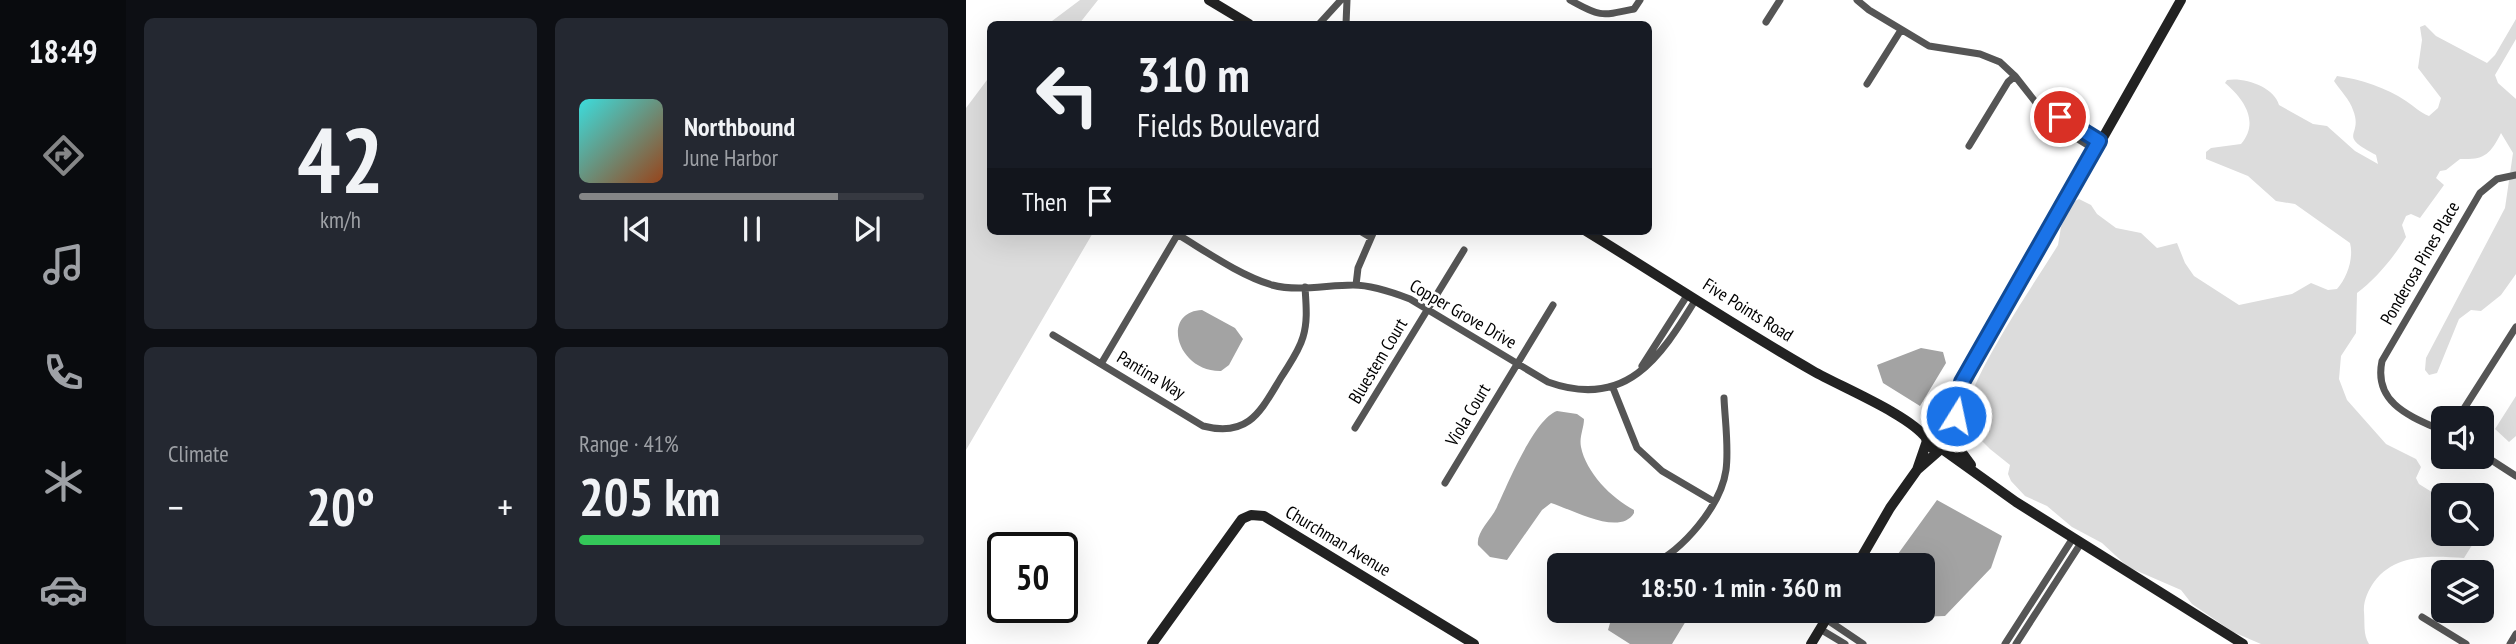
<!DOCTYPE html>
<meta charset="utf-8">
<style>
:root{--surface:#171b24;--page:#242831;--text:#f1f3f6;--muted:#9ea1a6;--line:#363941;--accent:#858687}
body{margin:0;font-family:"PT Sans Narrow",sans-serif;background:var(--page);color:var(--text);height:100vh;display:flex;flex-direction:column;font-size:26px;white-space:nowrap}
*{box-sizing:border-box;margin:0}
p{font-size:23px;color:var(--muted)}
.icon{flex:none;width:38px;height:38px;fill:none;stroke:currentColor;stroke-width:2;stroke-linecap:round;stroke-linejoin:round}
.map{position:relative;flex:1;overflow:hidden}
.drawer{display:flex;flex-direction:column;gap:18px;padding:18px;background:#0d0f14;width:840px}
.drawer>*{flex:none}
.top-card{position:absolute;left:21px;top:21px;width:665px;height:214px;border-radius:10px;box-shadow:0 7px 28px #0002;background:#171b24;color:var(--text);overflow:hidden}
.fabs{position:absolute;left:1465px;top:406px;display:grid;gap:14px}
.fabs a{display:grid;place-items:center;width:63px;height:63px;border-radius:10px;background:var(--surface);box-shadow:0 7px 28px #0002;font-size:35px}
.speed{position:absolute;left:21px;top:532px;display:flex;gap:14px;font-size:35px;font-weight:700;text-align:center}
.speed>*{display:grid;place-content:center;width:91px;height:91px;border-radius:50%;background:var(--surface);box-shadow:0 7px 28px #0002;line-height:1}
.speed .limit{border:4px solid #111;border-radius:10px;background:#fff;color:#111}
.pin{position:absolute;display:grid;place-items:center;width:60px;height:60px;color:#fff;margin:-30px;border:4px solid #fff;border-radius:50%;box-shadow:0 2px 7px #0007}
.me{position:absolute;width:77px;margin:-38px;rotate:10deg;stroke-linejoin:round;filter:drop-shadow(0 0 5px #0008)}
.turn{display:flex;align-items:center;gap:24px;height:147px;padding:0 35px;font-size:32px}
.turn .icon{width:91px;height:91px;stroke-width:2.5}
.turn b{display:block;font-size:49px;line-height:60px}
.then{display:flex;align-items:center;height:66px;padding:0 35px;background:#0003;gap:14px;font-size:26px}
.big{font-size:52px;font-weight:800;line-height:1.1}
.drawer .widget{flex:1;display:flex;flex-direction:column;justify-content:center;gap:10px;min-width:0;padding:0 24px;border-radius:10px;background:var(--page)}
.drawer .dial{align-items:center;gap:0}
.dial b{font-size:91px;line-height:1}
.song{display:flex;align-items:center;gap:21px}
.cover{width:84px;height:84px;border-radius:10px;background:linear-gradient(135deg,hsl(180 70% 55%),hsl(20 70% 35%))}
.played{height:7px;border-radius:4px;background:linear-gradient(90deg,var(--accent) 75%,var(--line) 75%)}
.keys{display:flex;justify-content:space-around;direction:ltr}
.heat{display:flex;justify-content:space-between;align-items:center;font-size:38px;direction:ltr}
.charge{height:10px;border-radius:5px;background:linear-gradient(90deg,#34c759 41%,var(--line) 0)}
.drawer .tiles{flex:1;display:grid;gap:18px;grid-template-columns:repeat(2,1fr)}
.trip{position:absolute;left:581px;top:553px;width:388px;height:70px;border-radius:10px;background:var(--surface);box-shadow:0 7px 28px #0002;font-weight:800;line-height:70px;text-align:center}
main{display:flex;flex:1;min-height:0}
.menu{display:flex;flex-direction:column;width:126px;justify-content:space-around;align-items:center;background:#090b0e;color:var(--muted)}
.menu .icon{width:49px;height:49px}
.menu .on{color:var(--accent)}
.menu b{font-size:32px;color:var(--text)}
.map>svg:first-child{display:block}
.green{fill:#dcdcdc}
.water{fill:#a3a3a3}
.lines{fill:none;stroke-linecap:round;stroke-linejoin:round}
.street{stroke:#555;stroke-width:7}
.secondary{stroke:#222;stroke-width:10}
.route-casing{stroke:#114b97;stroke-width:18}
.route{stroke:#1a73e8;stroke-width:12}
.labels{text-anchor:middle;stroke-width:5;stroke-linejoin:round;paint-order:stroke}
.street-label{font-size:18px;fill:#000;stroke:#fff}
</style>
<main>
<nav class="menu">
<b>18:49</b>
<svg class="icon on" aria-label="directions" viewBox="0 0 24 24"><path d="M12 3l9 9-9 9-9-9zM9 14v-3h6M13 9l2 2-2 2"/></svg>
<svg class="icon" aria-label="music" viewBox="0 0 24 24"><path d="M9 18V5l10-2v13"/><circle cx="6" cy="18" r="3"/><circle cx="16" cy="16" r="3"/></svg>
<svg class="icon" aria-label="phone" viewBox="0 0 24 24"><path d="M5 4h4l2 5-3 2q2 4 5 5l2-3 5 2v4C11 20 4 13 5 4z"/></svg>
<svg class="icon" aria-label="climate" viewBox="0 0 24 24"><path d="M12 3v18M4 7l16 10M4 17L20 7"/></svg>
<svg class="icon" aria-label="car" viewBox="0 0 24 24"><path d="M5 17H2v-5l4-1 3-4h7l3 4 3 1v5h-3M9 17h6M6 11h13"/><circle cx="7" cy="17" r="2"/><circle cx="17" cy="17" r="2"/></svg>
</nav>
<section class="drawer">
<div class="tiles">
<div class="widget dial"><b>42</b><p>km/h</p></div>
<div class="widget">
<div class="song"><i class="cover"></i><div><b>Northbound</b><p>June Harbor</p></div></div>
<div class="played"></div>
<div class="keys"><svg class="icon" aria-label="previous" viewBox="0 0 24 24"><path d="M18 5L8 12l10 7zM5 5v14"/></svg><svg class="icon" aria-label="pause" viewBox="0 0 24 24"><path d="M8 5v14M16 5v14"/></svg><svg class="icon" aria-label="next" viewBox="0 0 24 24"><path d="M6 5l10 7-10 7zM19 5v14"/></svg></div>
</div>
<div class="widget"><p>Climate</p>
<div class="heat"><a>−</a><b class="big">20°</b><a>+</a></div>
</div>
<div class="widget"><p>Range · 41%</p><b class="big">205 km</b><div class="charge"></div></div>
</div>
</section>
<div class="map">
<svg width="1550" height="644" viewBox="0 0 1550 644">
<rect width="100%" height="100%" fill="#fff"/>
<!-- green -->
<path class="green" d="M114,0h18l-19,24h-31z
M1550,19v20l-21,36 3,8 18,16v175l-15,21 -20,16 -10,-1 -12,9 -22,54 -8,2 -4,-5 1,-12 79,-150 8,-55 -12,-20c-11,22 -17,27 -41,26l-14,11 -6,1 -4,7 8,7 -24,33 -9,-4 -5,2 -4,9 4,12c-12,20 -30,42 -49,56l-1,40 -15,23 -2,23 8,21 39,44 30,15 5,8 -5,11 3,6 24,15v35h36l-15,24c-33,-2 -68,-5 -90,24 -6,9 -11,19 -10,30 1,12 -1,22 5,32h-108l-28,-12 -41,-28 -11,-14 -53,-23 -26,-24 -30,-16 -25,-21 -22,-10 -14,-15 -3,-7 2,-9 -20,-16 -26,-26c0,-38 72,-142 94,-178l3,-18 10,-24 8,-4 12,6 6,9 19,14 25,5 16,15 20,-5 8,20 9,13 45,29 53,-11 19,-11 17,7 9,-1c10,-11 17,-31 13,-46l-55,-39 -19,-3 -28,-25 -42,-17v-7l5,-4 30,-4c19,-22 3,-45 -16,-61l2,-3c18,-3 47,7 52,25l34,19 14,2 28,25 23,13 -2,-9c-41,-21 -12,-18 -23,-45 -3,-10 -13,-20 -19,-29l3,-5c23,3 50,12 69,25 9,6 13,11 23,15l9,-8 3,-10 -23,-30 4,-28 -2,-13 5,-2 11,11 51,27 8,-8z
M24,76v155h104l-128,219v-342z
M1550,396v40l-7,6 -14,-13z"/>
<!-- water -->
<path class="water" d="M236,310l33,18 8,11 -14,26 -8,6c-44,1 -61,-59 -19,-61z
M955,348l22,4 3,11 -26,43 -37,-23 -6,-18z
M591,411l20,3 7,5c0,9 -5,18 -3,28 5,25 30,51 53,63v3c-14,24 -63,-4 -83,-10l-9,7 -35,50 -17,-3 -12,-12c-2,-13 13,-25 19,-38 10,-21 37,-88 60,-96z
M971,500l65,36 -11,32 -46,48 -30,1 -9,-6h17v-46h-33z
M706,611h20l-20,33h-42l-22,-14 2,-7h41z"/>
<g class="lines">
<!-- street -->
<path class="street" d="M604,0c30,17 31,16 64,9l6,-9
M891,0l12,10 60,36 51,8 20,8 15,14 37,47 42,26
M800,22l14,-22
M353,24l22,-24
M380,24l1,-24
M901,84l34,-54
M1081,113l13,4 39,24
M1003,146l39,-64 7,-6
M394,231l10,6
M211,234c30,18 62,41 95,51 26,7 55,0 81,0 19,0 39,7 57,14l138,83c78,28 112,-24 148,-83
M390,285l2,-17 16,-37
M87,335l150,91c47,12 58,-16 79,-50 8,-13 17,-25 21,-39 5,-16 3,-33 2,-50
M135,364l78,-132
M676,366l46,-72
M647,388l24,60 25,23 51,30
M1492,418l58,-91
M389,428l109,-178
M1477,431c-31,-14 -70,-27 -61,-70l98,-168 17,-14 19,-4
M1516,454l34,22
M479,483l108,-178
M685,565c32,-15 70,-59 75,-95 3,-23 -1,-49 -2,-72
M1456,617l44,27
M860,619l37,25
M854,629l25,15
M1039,644l68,-106
M1050,644l65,-101
M1544,644l6,-10"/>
<!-- secondary -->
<path class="secondary" d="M243,0l40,24
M620,231c75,46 150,96 227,140 28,16 97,44 114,68
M972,424l10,-13 233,-411
M960 437a13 13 0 1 1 26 0a13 13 0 1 1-26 0Z
M985,431l9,-34
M986,439l19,26
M976,449l74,53 227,142
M951,470l24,-21
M891,565l33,-57 27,-38 10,-29
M186,644l90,-125 9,-4 13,1 210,128
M845,644l20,-33"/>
</g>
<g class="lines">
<!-- route casing -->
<g class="route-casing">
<path id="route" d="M990,416l6,-34 137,-241 -39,-24"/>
</g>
<!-- route -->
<use href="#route" class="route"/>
</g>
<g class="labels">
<!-- street labels -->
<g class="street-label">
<text transform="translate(1454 263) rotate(-60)" y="6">Ponderosa Pines Place</text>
<text transform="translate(782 310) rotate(32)" y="6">Five Points Road</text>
<text transform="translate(497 314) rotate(30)" y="6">Copper Grove Drive</text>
<text transform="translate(412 361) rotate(-59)" y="6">Bluestem Court</text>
<text transform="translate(185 375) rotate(31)" y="6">Pantina Way</text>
<text transform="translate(502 415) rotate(-59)" y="6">Viola Court</text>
<text transform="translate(372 541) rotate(31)" y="6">Churchman Avenue</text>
</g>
</g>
</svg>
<div class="fabs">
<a><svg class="icon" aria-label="sound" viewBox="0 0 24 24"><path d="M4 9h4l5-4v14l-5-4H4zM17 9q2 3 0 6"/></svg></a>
<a><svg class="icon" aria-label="search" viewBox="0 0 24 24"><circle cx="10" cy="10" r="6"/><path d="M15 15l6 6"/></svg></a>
<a><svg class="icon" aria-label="layers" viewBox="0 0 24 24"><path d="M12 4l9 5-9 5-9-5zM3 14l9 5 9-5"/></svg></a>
</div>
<div class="speed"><div class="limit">50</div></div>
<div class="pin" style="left:1094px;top:117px;background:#d93025"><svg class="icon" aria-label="arrive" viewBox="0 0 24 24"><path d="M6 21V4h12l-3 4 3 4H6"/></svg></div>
<svg class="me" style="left:990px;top:416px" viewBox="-20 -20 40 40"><circle r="17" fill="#1a73e8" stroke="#fff" stroke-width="3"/><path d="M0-11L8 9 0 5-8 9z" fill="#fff"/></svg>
<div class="trip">18:50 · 1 min · 360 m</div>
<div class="top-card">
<div class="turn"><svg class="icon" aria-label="left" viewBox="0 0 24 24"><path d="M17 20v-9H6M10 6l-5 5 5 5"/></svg><div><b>310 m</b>Fields Boulevard</div></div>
<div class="then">Then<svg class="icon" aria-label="arrive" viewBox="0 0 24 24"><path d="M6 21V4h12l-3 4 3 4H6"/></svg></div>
</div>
</div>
</main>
